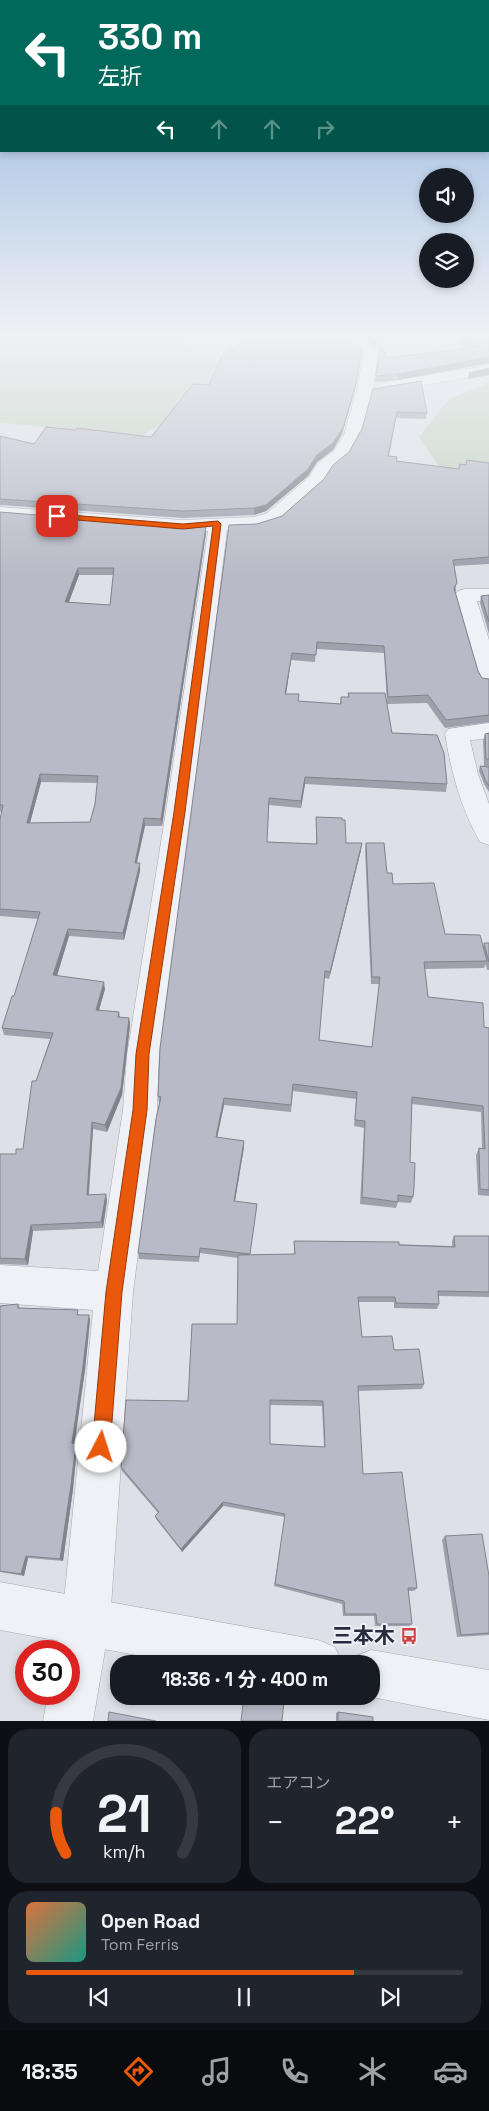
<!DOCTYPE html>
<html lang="ja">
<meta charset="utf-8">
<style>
:root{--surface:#171b24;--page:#20242c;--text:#f1f3f6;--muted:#9ea1a6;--line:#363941;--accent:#ea580c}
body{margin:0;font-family:"Space Grotesk","Noto Sans JP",sans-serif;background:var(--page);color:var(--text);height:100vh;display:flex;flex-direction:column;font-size:19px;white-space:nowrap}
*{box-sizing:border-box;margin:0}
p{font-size:16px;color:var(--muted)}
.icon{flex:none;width:28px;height:28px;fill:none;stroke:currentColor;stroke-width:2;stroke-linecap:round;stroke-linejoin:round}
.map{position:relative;height:1721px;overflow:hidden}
.sheet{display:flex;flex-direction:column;gap:8px;padding:8px;background:#0d0f14;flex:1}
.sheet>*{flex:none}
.guide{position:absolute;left:0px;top:0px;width:490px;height:152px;box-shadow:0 2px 8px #0003;background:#00695c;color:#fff;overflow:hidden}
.controls{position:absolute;left:419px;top:168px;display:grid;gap:10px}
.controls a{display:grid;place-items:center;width:55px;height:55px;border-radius:50%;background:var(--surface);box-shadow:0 2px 8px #0003;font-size:25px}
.speed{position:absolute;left:15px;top:1640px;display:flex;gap:10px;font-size:25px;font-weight:700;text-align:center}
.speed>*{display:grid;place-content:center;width:65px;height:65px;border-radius:50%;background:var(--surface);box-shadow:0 2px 8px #0003;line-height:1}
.speed .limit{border:8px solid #d22;background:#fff;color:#111}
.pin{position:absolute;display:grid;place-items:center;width:42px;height:42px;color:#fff;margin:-21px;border-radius:10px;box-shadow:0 2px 8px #0006}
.me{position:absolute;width:55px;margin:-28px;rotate:5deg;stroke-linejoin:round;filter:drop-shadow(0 0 4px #0008)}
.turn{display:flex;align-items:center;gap:18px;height:105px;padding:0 15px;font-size:22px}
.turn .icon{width:65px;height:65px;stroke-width:2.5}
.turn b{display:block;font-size:35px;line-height:42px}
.lanes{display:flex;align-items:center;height:48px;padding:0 15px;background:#0003;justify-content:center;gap:25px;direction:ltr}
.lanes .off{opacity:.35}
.big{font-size:38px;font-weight:700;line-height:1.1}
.sheet .card{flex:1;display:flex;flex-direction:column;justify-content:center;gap:8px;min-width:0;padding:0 18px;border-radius:20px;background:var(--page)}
.sheet .dial{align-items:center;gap:0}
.dial svg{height:130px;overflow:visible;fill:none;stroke:var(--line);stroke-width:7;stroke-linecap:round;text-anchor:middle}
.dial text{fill:var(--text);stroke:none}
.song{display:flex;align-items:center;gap:15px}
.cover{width:60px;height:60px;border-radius:8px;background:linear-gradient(135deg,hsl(20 70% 55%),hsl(170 70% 35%))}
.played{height:5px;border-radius:2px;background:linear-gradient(90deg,var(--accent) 75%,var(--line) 75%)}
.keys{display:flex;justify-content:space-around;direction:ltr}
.heat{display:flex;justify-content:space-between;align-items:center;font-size:28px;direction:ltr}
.sheet .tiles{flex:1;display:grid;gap:8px;grid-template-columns:1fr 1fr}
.card:last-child{grid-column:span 2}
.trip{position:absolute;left:110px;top:1655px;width:270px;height:50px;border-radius:20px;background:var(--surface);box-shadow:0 2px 8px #0003;font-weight:700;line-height:50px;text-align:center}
.dock{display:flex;height:80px;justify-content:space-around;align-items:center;background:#090b0e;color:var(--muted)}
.dock .icon{width:35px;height:35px}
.dock .on{color:var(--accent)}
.dock b{font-size:22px;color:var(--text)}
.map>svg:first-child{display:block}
.green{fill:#c1d2bf}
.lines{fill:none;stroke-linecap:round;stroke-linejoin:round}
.minor-casing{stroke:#a3a6b2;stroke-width:1}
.tertiary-casing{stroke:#a3a6b2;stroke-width:1}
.minor{fill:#f0f1f6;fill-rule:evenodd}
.tertiary{fill:#f0f1f6;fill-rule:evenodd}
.wall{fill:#9ea1ab;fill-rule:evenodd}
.shaded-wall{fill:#81838b}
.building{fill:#b8bbc7;stroke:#81838b;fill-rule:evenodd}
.route{fill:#ea580c;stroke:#983908}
.labels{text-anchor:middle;stroke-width:4;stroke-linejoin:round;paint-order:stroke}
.near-poi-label{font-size:21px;font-weight:bold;fill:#272c3e;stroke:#edeff5;text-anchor:end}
</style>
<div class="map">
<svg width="489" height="1721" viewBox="0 0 489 1721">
<rect width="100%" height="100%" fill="#dee0e8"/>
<!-- green -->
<path class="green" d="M0,336h176l21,16 27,11 -25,34 -20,2 -11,22 -25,14 -143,-12z
M489,383v90l-50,-6 -20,-30 30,-38z"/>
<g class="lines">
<!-- minor casing -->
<g class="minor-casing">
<path id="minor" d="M334,336c16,-2 35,1 44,16l-5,37 -13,46 -13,23 -16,12 -9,14 -41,37 -25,8 -29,1 -35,281 -33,244 -2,55 -24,182 -23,329 -17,100h-50l5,-27h21v-43h-13l6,-30 31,-311 -93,-7v-38l98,6 25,-161 4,-55 39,-244 42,-280 -25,1 -183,-15v-10l183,13 71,-3 13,-4 42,-36 9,-14 16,-12 10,-16 13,-46 7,-37 -28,-13z
M489,364v9l-7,2 -97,17 -5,-2 -3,-3 3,-3 5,-2 94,-15z
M465,589h24v12h-12l12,39v45l-8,-2 -3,-5 -23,-83 3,-4z
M489,723v16l-19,1 8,34 11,30v41l-9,-3c-19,-33 -29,-71 -35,-108l3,-5z"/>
</g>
<!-- tertiary casing -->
<g class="tertiary-casing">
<path id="tertiary" d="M0,1582l318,58 17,7 7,17h-157l-185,-34z
M371,1650l118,20v50l-123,-24h5v-32h-20l3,-7z"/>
</g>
<!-- minor -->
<use href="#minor" class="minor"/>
<!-- tertiary -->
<use href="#tertiary" class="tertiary"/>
</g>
<!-- wall -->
<path class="wall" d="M365,336h7l5,7 -1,4 -11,-9z
M473,336l16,27 -91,17 -23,2 1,-6 90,-28 -7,-2 1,-6z
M362,347l-7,42 -13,45 -9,16 -16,12 -9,14 -42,35 -12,4 -71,3 -183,-13v-69l34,8 117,-7 58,-52z
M373,389l54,24 -1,6 -30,-1 -7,38 8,5 62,8 7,-4 23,-2v101l-35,2 2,24 -1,2 23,79 4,7 7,1v43l-44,6 -18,-25 -40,1 -3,-51 -68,-4 -1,13 -24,-2 -5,34h13l-1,7 42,3 1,-7h7v-4l99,91 -1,8 -141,-8 -4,24 -32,-3 -2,37 49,2v-27l30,26 15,7 -32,129 -5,-1 -5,62 53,7 7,-63h-8l-6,-134 1,-7 21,30 6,11 52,50 38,13 1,-4h5v27h-2l-1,-6 -2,4 -59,1 3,28 56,30 5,1v168l-11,-1 -2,-40 3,-7 3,1 -1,-37 -69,-8 -2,58 3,35 -2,6 -13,-1 -2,6 -36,-4 4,-76 -10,-2 2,-27 -63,-8 -2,21 -67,-7 -7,32 27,10 -9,54 22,3 -7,51 44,-1v-13l158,5v-5l2,-5h35v61l-50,-1v8l-2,5 -43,-1v-6h-36l4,35 32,13 30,34 -2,5 -64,2 5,83 54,114 -3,3h-6l4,33 -3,2h-34l-1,-10h-31l-1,-12 -68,-18 11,-69 -62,-11 -41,46 -26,-33 -1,-3 3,-3 -36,-42 -1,-4 67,-66 49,-77 1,-66 -38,-5 -1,9 -60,-3 -1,-6 21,-150 -1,-7 99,-572 25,-8 42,-37 25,-27 13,-23zM270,1405l52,1 2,41 -54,-3z
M0,512l183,15 23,-1v7l-44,293h-17l-8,37h3v8l-16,69 -55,-4 -12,40 48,13 -6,21 20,2 1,5 9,1 1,7 -8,70 -15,37 -14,-3 -4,66 18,5 -4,28 -70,3 -5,34 -28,-1v-110h16l7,-5 13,-68 14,-42 -46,-4 -2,-7 12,-32 24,-77 -38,-3v-96l2,-7h-1l-1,-3zM79,575h34l-3,30 -41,-3zM41,782l56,1 -2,21 -5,18 -60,1z
M489,595v39l-9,-31 1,-7z
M489,733v34l-5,-1 -1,-25 2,-7z
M480,766l9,1v25l-5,-8 -5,-13z
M18,1304l2,4 59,6v1l11,5 -5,50 -11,73 2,1 1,3 -4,42 -10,72 -35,-3 -4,18 -24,-4v-266z
M445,1536l44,40v59l-32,2 -15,-97z
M338,1712l35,9h-37v-8z"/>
<!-- shaded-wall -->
<path class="shaded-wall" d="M362,347l-7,42 -13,45 -9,16 -16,12 -9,14 -42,35 -12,4v-7z
M489,357v6l-91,17v-6z
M489,369v6l-21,4 1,-6z
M206,526v7l-44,293 -1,-7z
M78,568l1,7 -13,34 -1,-7z
M292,653l-1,7 -6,41v-7z
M40,774l1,8 -13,48 -1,-7z
M305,777v7l-4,24v-7z
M144,818l1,8 -10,44v-7z
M362,843l-1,7 -32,129 1,-7z
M140,863v8l-16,69 -1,-7z
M68,929l1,7 -14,46 -2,-7z
M104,982l1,7 -8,28 -1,-7z
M129,1018l1,7 -8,70 -15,37 -2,-7z
M224,1098v7l-8,38v-6z
M92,1122l1,7 -5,72 -1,-6z
M244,1141v6l-10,60v-6z
M106,1194l1,6 -4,28 -2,-6z
M31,1225l2,6 -5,34 -3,-6z
M89,1315l1,5 -5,50 -11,77 -2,-4z
M76,1444l1,3 -4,42 -10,72 -3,-2z
M223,1502v4l-41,46 -1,-3z
M26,1556l2,2 -4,18 -3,-2z"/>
<!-- building -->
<path class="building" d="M254,336h83l25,11 -6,36 -13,45 -10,15 -16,12 -9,14 -42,36 -12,3 -71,3 -183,-12v-63l34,8 12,-17 29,3 2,-2 74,9 42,-53 16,1 14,-31z
M367,336h5l5,7z
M473,336h16v21l-91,17 -22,2 4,-30 8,12 90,-11 -18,-7z
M489,368v1l-20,4z
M421,381l6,32 -30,-1 -9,44 9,1 -1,4 63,8 1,-5 6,1 1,-5 22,3v94l-36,3 4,23 -3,5 24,83 4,7 7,1v36l-43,5 -18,-25 -40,2 -4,-51 -67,-4 -1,13 -24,-2 -7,41h14l-1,7 43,3v-7h8l-1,-4h37l7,40 45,2 7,18 3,31 -142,-7 -4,24 -32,-3 -2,44 50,2 -1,-27 26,1v2h3l1,23h16l-32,129 -5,-1 -6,69 53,7 8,-70h-8l-6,-134h18l3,30h5l1,11 41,-1 11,51 35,1 7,26 -63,1 4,35 55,6 1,24 5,1v162l-9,-1 -1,-41 6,1 -2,-43 -71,-9 -2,65 5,1 -1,25 -1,9 -15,-2v7l-36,-5 3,-76 -10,-1 2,-28 -64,-8 -2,21 -67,-7 -8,39 28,4 -10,60 23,3 -7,50 -50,-6 -1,9 -61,-4 18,-134 5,-22 -3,-1 2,-48 69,-523 28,-1 25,-8 42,-37 9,-14 16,-13 13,-23 11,-40z
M0,512l183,15 23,-1 -45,293 -17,-1 -9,45h5l-17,70 -55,-4 -15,46 51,7 -8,28 23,2 -1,5 11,1 -8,70 -16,37 -13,-3 -5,73 19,-1 -5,28 -70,3 -6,34 -25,-1v-104h16v-5h7l9,-68h4l17,-48 -51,-5 10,-32h2l26,-84 -40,-3v-89l3,-15h-3zM78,568h36l-4,37 -45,-3zM40,774l58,2 -3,28 -5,18 -63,1z
M489,595v27l-8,-26z
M489,733v26h-3l-1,-25z
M480,766l9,1v19l-4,-7z
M484,943h5v19z
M454,1236h35v56l-51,-1 1,13 -43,-1 -1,-6h-37l4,40 30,-1 2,14 25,-1 5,35 -66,2 5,88 39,-2 15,116h-9l4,36h-35l-1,-10h-31l-1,-13 -69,-17 10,-70 -62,-12 -42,47 -26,-33 4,-4 -38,-45 5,-67 62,1 4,-77h45l1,-69 57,-1 -1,-13 105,1v3l56,2zM270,1400l53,1 2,46 -55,-3z
M18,1304v4l60,2 -1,5h12l-6,51 -11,77 4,1 -5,41 -11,74 -34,-3 -5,18 -21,-3v-265z
M482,1534l7,42v57l-28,2 -16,-99z
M244,1696h19l21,4 -2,21h-41z
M109,1712l47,9h-48z
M338,1712l35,5v4h-35z"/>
<!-- sky -->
<linearGradient id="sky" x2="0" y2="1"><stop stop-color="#88afdb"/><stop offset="0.58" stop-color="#f0f1f5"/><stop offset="1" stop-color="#f0f1f5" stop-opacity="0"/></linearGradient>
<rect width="489" height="577" fill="url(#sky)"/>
<!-- route -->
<path class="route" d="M57,514l126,10 35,-3 3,3 -36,288 -36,242 -2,56 -25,182 -12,155 -3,6 -6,3 -6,-3 -3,-6 14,-155 27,-182 3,-56 38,-242 39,-286 -30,3 -129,-11v-3z"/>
<!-- icons -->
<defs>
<g id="bus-bare" transform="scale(1.35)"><path d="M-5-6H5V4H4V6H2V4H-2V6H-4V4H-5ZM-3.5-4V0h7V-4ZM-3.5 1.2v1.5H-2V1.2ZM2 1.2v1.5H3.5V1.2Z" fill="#cf4041" stroke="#edeff5" stroke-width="2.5" paint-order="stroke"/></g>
</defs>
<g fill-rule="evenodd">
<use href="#bus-bare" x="409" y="1636"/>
</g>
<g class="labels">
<!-- near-poi labels -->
<g class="near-poi-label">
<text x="395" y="1643">三本木</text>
</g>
</g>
</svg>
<div class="controls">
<a><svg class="icon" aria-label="sound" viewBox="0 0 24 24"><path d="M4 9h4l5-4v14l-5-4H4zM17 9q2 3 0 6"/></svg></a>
<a><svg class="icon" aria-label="layers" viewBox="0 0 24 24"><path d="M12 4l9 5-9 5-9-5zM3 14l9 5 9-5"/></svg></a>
</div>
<div class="speed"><div class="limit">30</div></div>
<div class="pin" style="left:57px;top:516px;background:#d93025"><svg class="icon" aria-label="arrive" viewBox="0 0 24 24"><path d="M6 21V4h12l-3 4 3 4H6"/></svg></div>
<svg class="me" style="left:101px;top:1447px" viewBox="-20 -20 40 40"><circle r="19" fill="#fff"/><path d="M0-13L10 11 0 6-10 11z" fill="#ea580c"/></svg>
<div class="trip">18:36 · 1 分 · 400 m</div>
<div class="guide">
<div class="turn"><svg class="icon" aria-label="left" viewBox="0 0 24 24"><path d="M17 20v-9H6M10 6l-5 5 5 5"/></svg><div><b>330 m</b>左折</div></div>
<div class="lanes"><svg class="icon" aria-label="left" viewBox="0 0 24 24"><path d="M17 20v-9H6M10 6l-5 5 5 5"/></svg><svg class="icon off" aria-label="ahead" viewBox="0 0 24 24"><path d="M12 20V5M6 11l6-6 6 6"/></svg><svg class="icon off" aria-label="ahead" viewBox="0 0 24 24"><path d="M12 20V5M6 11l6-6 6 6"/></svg><svg class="icon off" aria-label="right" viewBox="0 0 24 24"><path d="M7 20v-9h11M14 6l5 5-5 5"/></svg></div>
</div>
</div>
<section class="sheet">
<div class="tiles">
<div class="card dial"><svg viewBox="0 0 100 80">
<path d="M14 69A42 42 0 1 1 86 69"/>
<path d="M14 69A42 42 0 0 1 8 44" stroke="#ea580c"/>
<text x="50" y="56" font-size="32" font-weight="700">21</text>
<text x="50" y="72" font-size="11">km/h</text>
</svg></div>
<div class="card"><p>エアコン</p>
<div class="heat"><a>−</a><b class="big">22°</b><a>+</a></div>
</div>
<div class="card">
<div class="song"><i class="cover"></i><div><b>Open Road</b><p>Tom Ferris</p></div></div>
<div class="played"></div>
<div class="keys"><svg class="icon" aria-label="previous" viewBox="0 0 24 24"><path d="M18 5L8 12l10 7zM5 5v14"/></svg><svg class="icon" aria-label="pause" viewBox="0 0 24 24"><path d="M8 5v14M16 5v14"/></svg><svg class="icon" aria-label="next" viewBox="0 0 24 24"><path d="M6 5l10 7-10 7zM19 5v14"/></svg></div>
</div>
</div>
</section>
<nav class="dock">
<b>18:35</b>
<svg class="icon on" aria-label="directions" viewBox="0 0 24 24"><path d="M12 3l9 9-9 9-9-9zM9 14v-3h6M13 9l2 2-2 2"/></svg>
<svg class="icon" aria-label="music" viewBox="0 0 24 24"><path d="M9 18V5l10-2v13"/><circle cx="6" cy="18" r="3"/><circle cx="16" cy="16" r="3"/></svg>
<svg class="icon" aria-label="phone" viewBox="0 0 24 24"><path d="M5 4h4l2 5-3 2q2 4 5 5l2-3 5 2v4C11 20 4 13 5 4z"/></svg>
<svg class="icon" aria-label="climate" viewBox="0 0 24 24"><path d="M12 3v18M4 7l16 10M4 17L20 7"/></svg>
<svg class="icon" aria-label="car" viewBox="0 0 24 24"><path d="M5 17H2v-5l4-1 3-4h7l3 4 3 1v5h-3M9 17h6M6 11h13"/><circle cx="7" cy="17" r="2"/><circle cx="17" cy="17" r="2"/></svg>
</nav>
